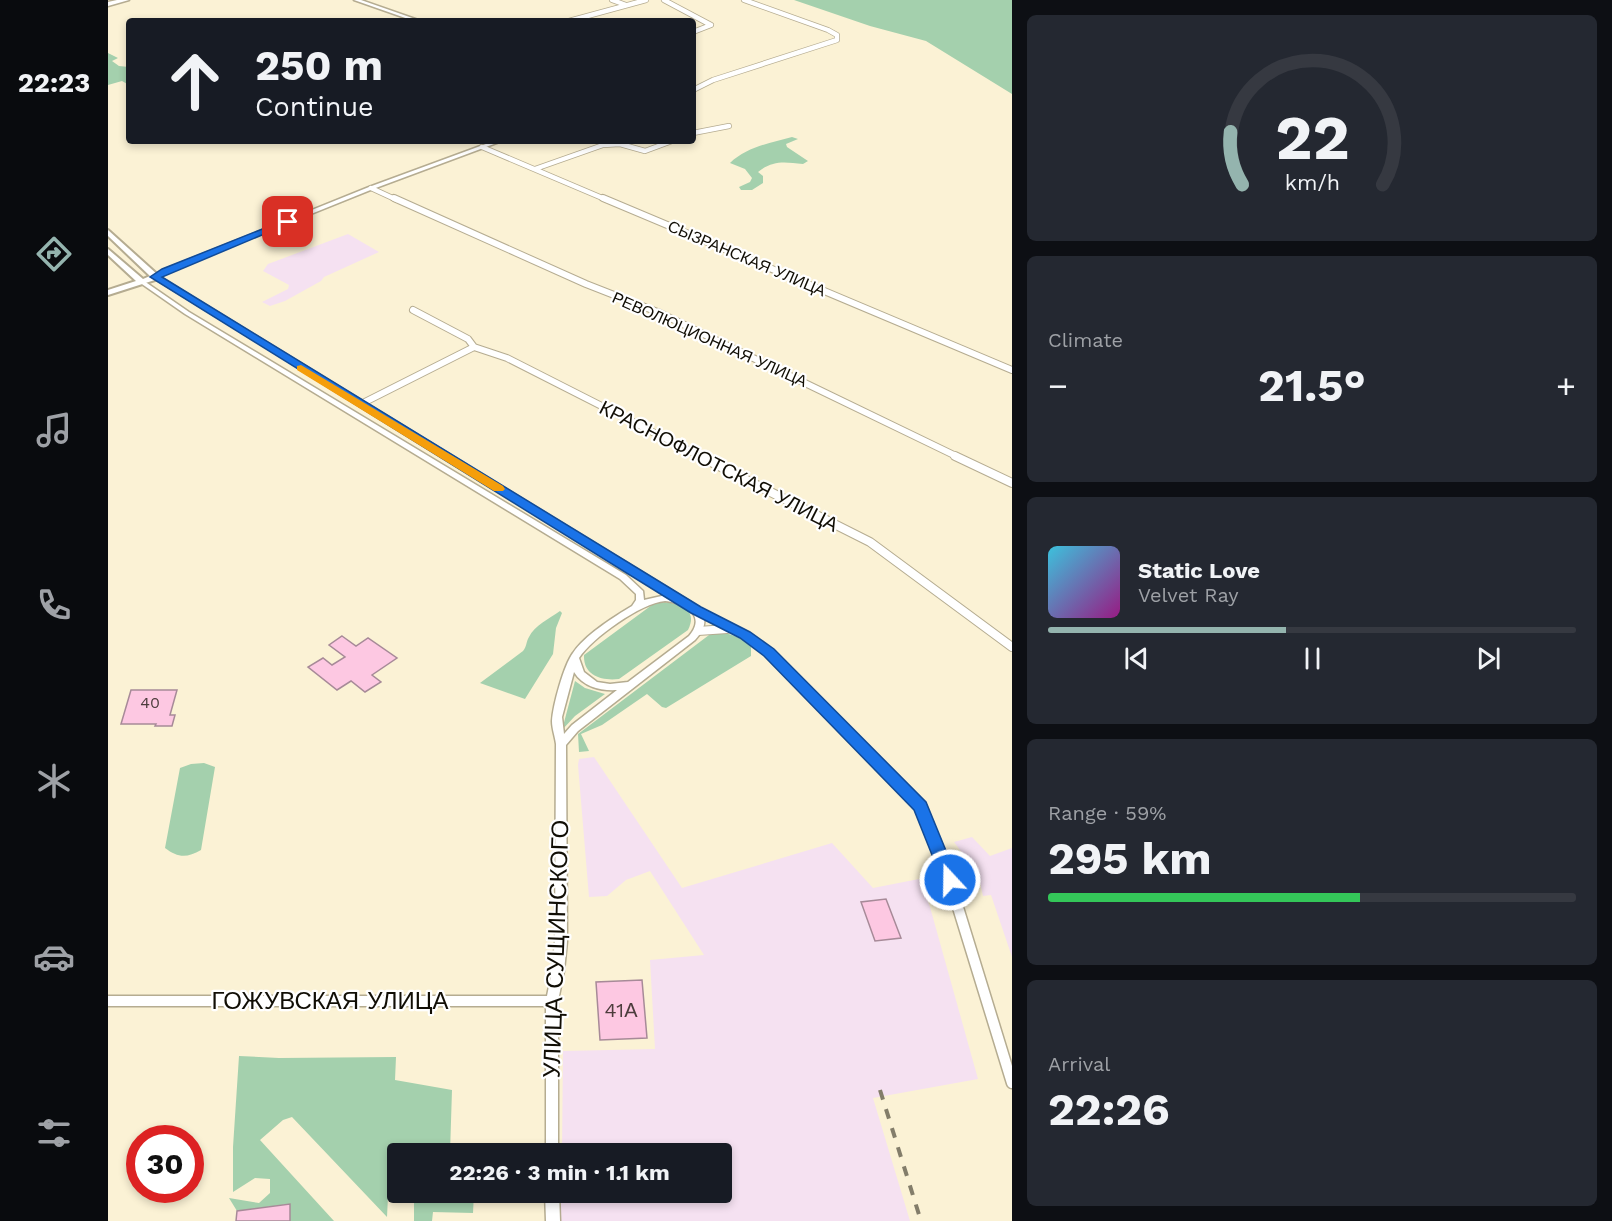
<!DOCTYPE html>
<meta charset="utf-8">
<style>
:root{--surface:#171b24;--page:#242831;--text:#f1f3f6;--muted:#9ea1a6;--line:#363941;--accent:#94b4ae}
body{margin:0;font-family:"Work Sans",sans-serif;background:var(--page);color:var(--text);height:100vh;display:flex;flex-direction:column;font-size:22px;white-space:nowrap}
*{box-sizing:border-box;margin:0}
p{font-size:20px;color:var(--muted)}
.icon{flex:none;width:33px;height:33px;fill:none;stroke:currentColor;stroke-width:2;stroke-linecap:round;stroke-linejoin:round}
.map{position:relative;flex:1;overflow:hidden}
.details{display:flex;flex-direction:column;gap:15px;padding:15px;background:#0d0f14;width:600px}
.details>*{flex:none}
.banner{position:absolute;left:18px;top:18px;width:570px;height:126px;border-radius:6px;box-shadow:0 3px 9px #0003;background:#171b24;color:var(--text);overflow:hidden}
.speed{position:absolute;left:18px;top:1125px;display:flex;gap:12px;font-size:30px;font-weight:700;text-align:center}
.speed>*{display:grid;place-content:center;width:78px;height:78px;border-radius:50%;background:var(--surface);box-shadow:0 3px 9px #0003;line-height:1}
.speed .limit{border:9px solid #d22;background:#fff;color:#111}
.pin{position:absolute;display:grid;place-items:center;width:51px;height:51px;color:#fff;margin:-26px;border-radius:12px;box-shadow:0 3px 9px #0006}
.me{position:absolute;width:66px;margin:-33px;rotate:339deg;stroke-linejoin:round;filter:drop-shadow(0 0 4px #0008)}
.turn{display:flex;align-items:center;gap:21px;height:126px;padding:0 30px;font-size:27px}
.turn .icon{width:78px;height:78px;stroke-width:2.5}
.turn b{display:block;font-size:42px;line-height:51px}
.big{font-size:45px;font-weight:700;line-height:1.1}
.details .tile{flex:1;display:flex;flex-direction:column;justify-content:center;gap:9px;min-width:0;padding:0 21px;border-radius:9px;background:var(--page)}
.details .dial{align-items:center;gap:0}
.dial svg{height:156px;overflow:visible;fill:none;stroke:var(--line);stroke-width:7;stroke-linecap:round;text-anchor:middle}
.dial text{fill:var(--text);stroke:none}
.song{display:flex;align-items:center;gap:18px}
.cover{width:72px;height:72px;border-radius:9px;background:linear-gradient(135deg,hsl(190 70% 55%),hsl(310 70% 35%))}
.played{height:6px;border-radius:3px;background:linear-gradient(90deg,var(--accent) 45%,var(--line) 45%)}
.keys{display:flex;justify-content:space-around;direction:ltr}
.heat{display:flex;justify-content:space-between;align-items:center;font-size:33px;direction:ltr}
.charge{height:9px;border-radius:4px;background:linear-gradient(90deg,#34c759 59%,var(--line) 0)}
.trip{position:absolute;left:279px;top:1143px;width:345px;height:60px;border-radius:6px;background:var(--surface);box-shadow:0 3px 9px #0003;font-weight:700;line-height:60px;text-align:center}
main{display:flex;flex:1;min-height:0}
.menu{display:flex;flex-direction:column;width:108px;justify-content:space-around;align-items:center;background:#090b0e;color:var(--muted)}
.menu .icon{width:42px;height:42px}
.menu .on{color:var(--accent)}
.menu b{font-size:27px;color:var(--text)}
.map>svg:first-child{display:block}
.industrial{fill:#f5e1f1}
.green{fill:#a4d0ad}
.building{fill:#fdc8e2;stroke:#a78a98;stroke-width:1.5}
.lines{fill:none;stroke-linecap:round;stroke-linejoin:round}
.minor-far3-casing{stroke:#b5ac91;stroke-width:6}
.minor-far2-casing{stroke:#b5ac91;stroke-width:8}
.minor-far1-casing{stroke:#b5ac91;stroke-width:10}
.minor-casing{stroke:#b5ac91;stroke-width:13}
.tertiary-casing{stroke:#b5ac91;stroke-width:3}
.secondary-casing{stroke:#b5ac91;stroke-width:4}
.primary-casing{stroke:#b5ac91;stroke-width:3}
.minor-far3{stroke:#fff;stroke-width:4.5}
.minor-far2{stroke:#fff;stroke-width:6}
.minor-far1{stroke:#fff;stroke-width:8}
.minor{stroke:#fff;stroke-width:10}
.tertiary{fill:#fff;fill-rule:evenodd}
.secondary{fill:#fff;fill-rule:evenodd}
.primary{fill:#fff;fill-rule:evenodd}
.rail{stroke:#837d6a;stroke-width:4;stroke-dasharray:10 10;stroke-linecap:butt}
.route{fill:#1a73e8;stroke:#114b97;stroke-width:1.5}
.slow{fill:#f59e0b}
.labels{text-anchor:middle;stroke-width:4.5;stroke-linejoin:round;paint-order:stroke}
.far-street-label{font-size:16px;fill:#110e05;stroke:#fff}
.number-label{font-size:16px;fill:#4c3c3c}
.street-label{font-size:20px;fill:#110e05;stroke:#fff}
.near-number-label{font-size:20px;fill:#4c3c3c}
.near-street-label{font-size:24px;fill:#110e05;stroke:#fff}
</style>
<main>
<nav class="menu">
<b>22:23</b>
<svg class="icon on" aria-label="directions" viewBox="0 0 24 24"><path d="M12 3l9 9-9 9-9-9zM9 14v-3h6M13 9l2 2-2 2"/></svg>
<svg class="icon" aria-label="music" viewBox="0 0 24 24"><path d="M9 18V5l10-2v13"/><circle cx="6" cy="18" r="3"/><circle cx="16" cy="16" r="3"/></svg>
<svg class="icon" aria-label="phone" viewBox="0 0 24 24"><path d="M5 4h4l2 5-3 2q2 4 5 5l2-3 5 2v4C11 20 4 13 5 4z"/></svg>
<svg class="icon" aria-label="climate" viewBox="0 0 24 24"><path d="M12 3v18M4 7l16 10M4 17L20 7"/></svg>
<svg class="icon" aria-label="car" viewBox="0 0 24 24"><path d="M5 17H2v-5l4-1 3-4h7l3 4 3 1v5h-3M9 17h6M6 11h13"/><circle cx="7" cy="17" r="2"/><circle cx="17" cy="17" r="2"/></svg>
<svg class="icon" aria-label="filters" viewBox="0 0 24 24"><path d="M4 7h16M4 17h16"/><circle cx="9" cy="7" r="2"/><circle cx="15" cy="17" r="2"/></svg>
</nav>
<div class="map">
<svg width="904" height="1221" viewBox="0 0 904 1221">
<rect width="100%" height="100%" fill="#fbf2d5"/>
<!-- industrial -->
<path class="industrial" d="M240,234l31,18 -55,25 -3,4 -36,20 -15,5 -8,-4 26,-13 1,-4 -26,-14 5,-7z
M486,757l88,131 150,-45 41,45 46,-9 11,28 48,172 -105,19 37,123h-349v-28l161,-1v-38l-160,-1 1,-102 92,-2 -5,-89 54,-5 -54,-84 -24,9 -19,16 -18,1 -11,-132 1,-6z
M864,837l18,19 22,-8v109l-21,-62 -8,1 -5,-22 -24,-32z"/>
<!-- green -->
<path class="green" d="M686,0h218v94l-86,-53 -56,-15z
M0,53l10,5 -6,3 7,5 10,1v18l-7,-4 -14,4z
M684,137l6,2 -12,5 1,3 21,14 -5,3c-19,-2 -30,-4 -45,8l5,4v7l-11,7h-11l-2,-3 11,-5 2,-4 -7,-9 -15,-6c17,-16 40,-20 62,-26z
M548,602c18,0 44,4 32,28l-69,49c-17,2 -36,-3 -35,-24z
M452,611l2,2 -6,15 -3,26 -28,45 -45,-16 43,-32c4,-5 3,-9 6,-14 5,-11 21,-19 31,-26z
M605,632c13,0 30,5 38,15v9l-85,52 -4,-1 -15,-13 -45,31 -21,9 8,17 -10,1 -1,-18z
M467,681l10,7 20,6 -30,22 -13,14z
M96,763l11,4 -14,83c-14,8 -23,8 -36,-2l15,-80 11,-4z
M131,1056l40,2 117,-1 -1,23 57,10 -2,63 -52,1 -1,22h-8l-2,41 -95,-100 -9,3 -23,20 74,81h-44v-17l-53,7 -8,-13 30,5 11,-10v-14l-15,-1 -22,14v-45z
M306,1193h60l-1,20 -40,-1 -1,9h-18z"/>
<!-- building -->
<path class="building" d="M234,636l14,10 12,-8 29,20 -25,17 9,7 -16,10 -14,-11 -14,9 -29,-23 15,-9 9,7 13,-8 -16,-12z
M23,690h46l-7,25h5l-3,11h-17l1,-2h-35z
M778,899l15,39 -26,3 -14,-39z
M534,980l5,58 -47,2 -4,-58z
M182,1204v17h-54l1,-10z"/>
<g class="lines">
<!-- minor-far3 casing -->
<g class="minor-far3-casing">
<path id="minor-far3" d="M504,0l14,5
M556,0l47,25 -18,7
M461,21l77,-21
M585,90l20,-10 124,-40v-5l-9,-5 -84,-30
M585,133l36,-7
M374,147l125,53
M427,169l68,-24 17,-1 25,7 27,-10
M263,188l26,12"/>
</g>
<!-- minor-far2 casing -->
<g class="minor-far2-casing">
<path id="minor-far2" d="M286,198l192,86 74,29 298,144
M495,198l409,172
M305,310l55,29 6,8 33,11 195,99
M253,404l113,-57"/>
</g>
<!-- minor-far1 casing -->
<g class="minor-far1-casing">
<path id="minor-far1" d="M591,456l171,86 142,105
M847,456l57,27
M588,610l49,25 24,18 136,137
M590,631l29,-2"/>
</g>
<!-- minor casing -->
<g class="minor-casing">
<path id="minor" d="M796,789l17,17 27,69 64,208
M0,1001h444"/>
</g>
<!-- tertiary casing -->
<g class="tertiary-casing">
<path id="tertiary" d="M246,0h7l60,21h-7z
M386,141h8l-129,48 -206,83 -7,5 531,325c16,13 18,22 4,38l-117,91 -12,14 1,196 -3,30 -6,30v153h-12v-153l6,-30 3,-30 1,-197c-1,-8 -4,-15 -4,-23 1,-16 12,-56 21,-68 11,-17 42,-37 59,-47l4,-6v-6l-16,-15 -435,-265 -46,-32 3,-2 2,1 45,31 437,263 17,16 1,9 22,-5 -514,-318 11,-7 206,-83zM557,601c20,2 42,14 24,35l-61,46 -18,2 -13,-2 -13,-10 -5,-14c13,-20 62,-55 86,-57zM466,672c9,15 27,19 43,18l-45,35 -8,9 -2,-17z
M437,1192h14l1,29h-14z"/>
</g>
<!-- secondary casing -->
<g class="secondary-casing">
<path id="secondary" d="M0,230l50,45v4l-50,16v-5l28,-9 -28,-26v-6l35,30 7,-3 -42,-40z"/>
</g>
<!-- primary casing -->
<g class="primary-casing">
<path id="primary" d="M9,0h12l-21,6v-4z"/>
</g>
<!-- minor-far3 -->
<use href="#minor-far3" class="minor-far3"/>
<!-- minor-far2 -->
<use href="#minor-far2" class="minor-far2"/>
<!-- minor-far1 -->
<use href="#minor-far1" class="minor-far1"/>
<!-- minor -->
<use href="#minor" class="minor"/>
<!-- tertiary -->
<use href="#tertiary" class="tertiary"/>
<!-- secondary -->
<use href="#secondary" class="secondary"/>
<!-- primary -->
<use href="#primary" class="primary"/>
<!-- rail -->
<path class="rail" d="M772,1090l41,131"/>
</g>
<!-- route -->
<path class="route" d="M177,220l8,2 -131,55 539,330 49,25 24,17 152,153 32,78 -2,5 -6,2 -6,-2 -30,-75 -150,-154 -24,-18 -49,-25 -541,-336 12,-8z"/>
<!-- slow -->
<path class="slow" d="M193,365l202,121 2,3 -2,2h-9l-197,-121v-4z"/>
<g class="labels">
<!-- far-street labels -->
<g class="far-street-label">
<text transform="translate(639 258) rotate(23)" y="6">СЫЗРАНСКАЯ УЛИЦА</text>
<text transform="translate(602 339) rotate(24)" y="6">РЕВОЛЮЦИОННАЯ УЛИЦА</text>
</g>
<!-- number labels -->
<g class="number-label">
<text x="42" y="708">40</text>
</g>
<!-- street labels -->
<g class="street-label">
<text transform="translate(611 466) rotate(27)" y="7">КРАСНОФЛОТСКАЯ УЛИЦА</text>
</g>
<!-- near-number labels -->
<g class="near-number-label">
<text x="513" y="1017">41А</text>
</g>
<!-- near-street labels -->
<g class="near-street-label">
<text transform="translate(448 949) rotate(-88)" y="8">УЛИЦА СУЩИНСКОГО</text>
<text x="222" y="1009">ГОЖУВСКАЯ УЛИЦА</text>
</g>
</g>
</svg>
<div class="speed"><div class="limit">30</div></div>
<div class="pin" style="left:180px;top:222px;background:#d93025"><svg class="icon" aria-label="arrive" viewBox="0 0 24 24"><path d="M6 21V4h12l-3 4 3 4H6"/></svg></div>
<svg class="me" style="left:842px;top:880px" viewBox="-20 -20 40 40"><circle r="17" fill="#1a73e8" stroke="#fff" stroke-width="3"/><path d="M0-11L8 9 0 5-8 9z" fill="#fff"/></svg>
<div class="trip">22:26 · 3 min · 1.1 km</div>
<div class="banner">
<div class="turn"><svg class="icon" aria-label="ahead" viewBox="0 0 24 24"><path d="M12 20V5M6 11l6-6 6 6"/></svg><div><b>250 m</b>Continue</div></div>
</div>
</div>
<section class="details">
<div class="tile dial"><svg viewBox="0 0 100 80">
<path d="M14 69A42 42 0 1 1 86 69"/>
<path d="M14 69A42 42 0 0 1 8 42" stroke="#94b4ae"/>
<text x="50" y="56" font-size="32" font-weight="700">22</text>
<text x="50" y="72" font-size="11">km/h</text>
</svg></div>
<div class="tile"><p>Climate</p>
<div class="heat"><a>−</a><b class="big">21.5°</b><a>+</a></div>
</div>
<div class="tile">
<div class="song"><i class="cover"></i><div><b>Static Love</b><p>Velvet Ray</p></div></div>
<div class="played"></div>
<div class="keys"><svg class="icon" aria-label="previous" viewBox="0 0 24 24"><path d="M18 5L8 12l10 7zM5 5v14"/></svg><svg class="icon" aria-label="pause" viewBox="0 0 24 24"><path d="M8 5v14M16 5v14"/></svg><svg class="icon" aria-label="next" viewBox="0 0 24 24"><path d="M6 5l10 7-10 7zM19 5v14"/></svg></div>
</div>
<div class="tile"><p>Range · 59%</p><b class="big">295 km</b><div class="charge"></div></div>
<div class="tile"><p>Arrival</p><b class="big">22:26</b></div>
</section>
</main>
